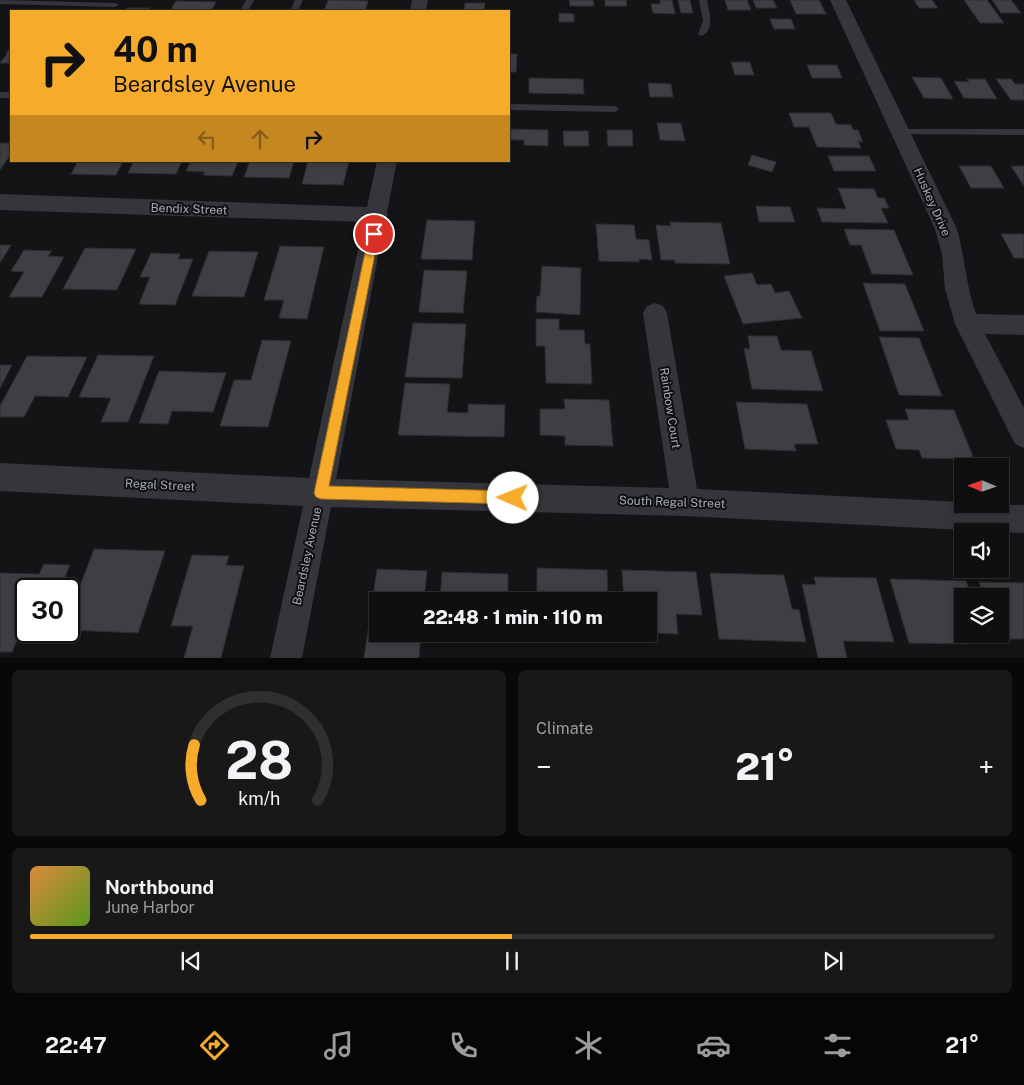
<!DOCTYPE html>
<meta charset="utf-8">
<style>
:root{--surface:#0f0f10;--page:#181819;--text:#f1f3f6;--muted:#9b9c9f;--line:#2f2f30;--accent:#f7ab2a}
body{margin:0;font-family:"Public Sans",sans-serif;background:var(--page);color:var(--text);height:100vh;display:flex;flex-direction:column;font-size:19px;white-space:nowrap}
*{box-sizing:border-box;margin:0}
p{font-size:16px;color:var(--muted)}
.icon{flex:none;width:28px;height:28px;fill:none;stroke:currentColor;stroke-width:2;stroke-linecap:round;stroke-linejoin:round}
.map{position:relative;height:658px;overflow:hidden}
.panel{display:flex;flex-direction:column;gap:12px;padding:12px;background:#080809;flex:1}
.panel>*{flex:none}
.hud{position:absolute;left:10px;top:10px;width:500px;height:152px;border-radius:0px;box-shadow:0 2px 8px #0003,0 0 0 1px var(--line);background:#f7ab2a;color:#111;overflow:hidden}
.needle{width:32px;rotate:272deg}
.fabs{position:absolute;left:954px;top:458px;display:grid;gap:10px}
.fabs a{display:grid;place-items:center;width:55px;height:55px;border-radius:0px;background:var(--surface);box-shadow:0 2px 8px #0003,0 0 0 1px var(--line);font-size:25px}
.speed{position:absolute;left:15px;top:578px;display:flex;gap:10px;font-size:25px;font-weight:700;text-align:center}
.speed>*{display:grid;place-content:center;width:65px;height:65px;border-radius:50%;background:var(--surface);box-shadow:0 2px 8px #0003,0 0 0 1px var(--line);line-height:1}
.speed .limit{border:2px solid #111;border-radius:8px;background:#fff;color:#111}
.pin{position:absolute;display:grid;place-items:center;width:42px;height:42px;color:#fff;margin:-21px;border:2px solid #fff;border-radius:50%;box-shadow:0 1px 5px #0007}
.me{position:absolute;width:55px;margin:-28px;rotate:271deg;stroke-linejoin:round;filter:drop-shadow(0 0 4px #0008)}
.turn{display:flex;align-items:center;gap:18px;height:105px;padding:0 20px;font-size:22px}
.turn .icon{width:65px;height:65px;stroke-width:2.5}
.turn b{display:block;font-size:35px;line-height:42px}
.lanes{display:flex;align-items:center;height:48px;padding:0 20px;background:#0003;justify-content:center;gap:25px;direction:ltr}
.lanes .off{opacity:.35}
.big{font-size:38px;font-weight:800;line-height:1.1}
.panel .card{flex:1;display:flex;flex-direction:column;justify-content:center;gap:8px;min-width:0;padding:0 18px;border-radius:8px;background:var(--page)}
.panel .dial{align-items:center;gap:0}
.dial svg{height:130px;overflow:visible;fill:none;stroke:var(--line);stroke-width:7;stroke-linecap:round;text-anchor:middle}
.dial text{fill:var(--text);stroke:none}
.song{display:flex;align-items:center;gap:15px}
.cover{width:60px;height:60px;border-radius:8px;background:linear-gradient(135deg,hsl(30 70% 55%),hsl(90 70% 35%))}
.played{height:5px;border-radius:2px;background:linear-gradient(90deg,var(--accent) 50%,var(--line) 50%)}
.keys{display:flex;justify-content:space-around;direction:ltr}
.heat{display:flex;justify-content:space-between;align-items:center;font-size:28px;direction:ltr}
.panel .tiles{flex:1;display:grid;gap:12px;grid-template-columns:1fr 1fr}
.card:last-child{grid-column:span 2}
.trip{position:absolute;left:369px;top:592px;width:288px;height:50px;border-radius:0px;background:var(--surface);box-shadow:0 2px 8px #0003,0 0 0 1px var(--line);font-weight:800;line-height:50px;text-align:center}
.menu{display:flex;height:80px;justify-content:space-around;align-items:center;background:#060606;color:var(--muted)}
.menu .icon{width:35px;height:35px}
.menu .selected{color:var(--accent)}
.menu b{font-size:22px;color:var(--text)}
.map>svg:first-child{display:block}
.building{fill:#3e3f43;stroke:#2e2e32}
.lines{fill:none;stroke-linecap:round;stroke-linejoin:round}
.service{fill:#35363b;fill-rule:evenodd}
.minor{fill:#35363b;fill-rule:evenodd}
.route{fill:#f7ab2a;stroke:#a16f1b}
.labels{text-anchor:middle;stroke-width:4;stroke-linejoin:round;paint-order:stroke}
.street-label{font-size:12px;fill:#a5abb6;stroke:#0f0f11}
</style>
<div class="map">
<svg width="1024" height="658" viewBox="0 0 1024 658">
<rect width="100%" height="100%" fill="#141416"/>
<!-- building -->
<path class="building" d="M328,0l40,1 -3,10h-41z
M569,0h24l1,6h-24z
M605,0h21l1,6h-22z
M660,0h12l3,14 -22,-1 -2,-9h9z
M678,0h12l3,13h-12z
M725,0h22l4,10h-23z
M753,0h20l4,8h-21z
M790,0h29l7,14h-30z
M914,0h18l6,8h-19z
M964,0h23l17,23h-24z
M992,0h19l10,13h-20z
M176,1l40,1 -5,9h-41z
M465,3h20l-1,8h-20z
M127,8h23l-2,3h-23z
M559,13l15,1v8h-15z
M770,19h21l4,10h-21z
M11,47v16h-11l7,-9 -1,-1z
M509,54h8l-1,18h-7z
M731,62h19l4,13h-19z
M807,65h30l5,13h-30z
M912,77l29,1 12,21 -29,-1z
M529,78l54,1 1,15 -55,-1z
M967,79h18l12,20 -33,-1 -10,-17 15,1z
M996,79h15l4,5h9v16h-13z
M648,83l23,1 2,13h-23z
M789,113h42l5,11 15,1 2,5h5l5,12 -5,-1 3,7 -44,-1 -8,-20h-15z
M657,123h24l4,18 -25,-1z
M509,129l39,1v16l-24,-1v-5h-15z
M607,130h25l1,16h-25z
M563,131h25l1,15h-25z
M0,143h11v11l-11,16z
M752,155l24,7 -4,10 -24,-7z
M828,156h41l7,15h-42z
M78,161h45l-7,14 -45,-1z
M134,161h48l-6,13 -48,-1z
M191,161h47l-6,15 -29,-1 2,-3 -19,-1z
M250,161h44l-5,17 -45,-1z
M308,161h41l-6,24 -41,-1z
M959,166h32l13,22h-33z
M1011,166h13v20z
M838,188l36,1 4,9h6l5,10h-8l7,15 -66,-1 -5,-14 29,1z
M756,206l34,1 5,15h-36z
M427,220l48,1 -3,39 -51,-1z
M670,222l51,1 9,41 -55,-1v-3h-14l-5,-35 15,1z
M596,224l38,1 2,14 13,1 3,20 -13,-1v3l-40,-1z
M844,229l50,1 19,45 -41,-1 -11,-29h-11z
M1001,234h23v24h-10z
M0,245h11l-11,18z
M280,246l44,1 -17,72 -28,-1 5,-18h-20z
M85,248l51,1 -19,41 -54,-1z
M24,250l28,1 -4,5 16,1 -22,40h-33l15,-25 -13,-1z
M209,251l49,1 -14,45 -52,-1z
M151,253l29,1 -2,5h15l-18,46 -36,-1 11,-27h-10z
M542,266l39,2 -1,47 -44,-3 1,-16h3z
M424,270l43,1 -4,42 -44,-1z
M752,273l5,12 14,-1 4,9 14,-2 13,27 -59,6 -19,-48z
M863,283l42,1 19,47h-44z
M536,319h23v11h25l1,14h5l2,40 -46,-1 -1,-37h-9z
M413,323l53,1 -4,54 -57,-1z
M748,336h29l4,14 30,1 12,40 -71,-2 -8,-41 6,1z
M879,337l40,1 23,58 -43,-1z
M262,340l29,1 -23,86 -48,-1 14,-46h17z
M98,355l56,1 -26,66h-27l10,-24 -32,-1z
M27,356l60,1 -19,40 -33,-1 -11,21h-24v-11z
M0,365h12l-12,23z
M159,371l67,2 -13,39 -41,-1 -4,13 -29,-1z
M405,383l45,1 -3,28 21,1v-9l37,1 -1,32 -106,-2z
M564,399l45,1 4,46 -48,-1v-9l-25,-1v-26h25z
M736,402l71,2 11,40h-24l2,7 -51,-2z
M905,409l49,1 20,49 -52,-1 -3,-8 -23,-1 -10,-29h23z
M94,549l71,2 -27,82 -69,-3v-15z
M192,555l37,1 -3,9 18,1 -23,92h-37l9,-32h-22z
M44,564l26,1 -10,24h-34v40l-4,-1 -10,24h-12v-79l39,1z
M537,568l70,2 1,31h-71z
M377,569l50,2 -3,30h-46v33h43l-2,24h-55z
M622,570l74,2 6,43 -26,-1 2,20 -30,-1v-32h-24z
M442,572l66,2v27h-68z
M710,573l74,2 8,34 7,1 7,32 -87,-3z
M814,577l62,1 18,64 -51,-1 4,17h-29l-16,-74 14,1z
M890,579l76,2 6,15h-10v27h-1l1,11h2l4,10 -59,-1z
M979,582l45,1v56h-24l-2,-5h2v-38h-16z"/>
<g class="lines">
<!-- service -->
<path class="service" d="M0,0l115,3 4,2 -4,2 -115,-3z
M246,0h8l-6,11h-8z
M295,0h8l-5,11h-8z
M699,0h8c2,12 8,29 -5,36l-4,-2 5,-13z
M0,92h11v6h-11z
M509,104l106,2 4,3 -4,3 -106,-2z
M901,129h123v6l-126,-1 -1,-2z"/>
<!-- minor -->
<path class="minor" d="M412,0h16l-2,11h-16z
M830,0h16l111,229c8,29 9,57 19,85l48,1v20l-39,-1 39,74v40l-9,-4 -60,-120 -10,-35 -3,-35 -7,-25z
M377,161h20l-10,51 1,3 -3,5 -49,259 333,9 -26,-175 4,-7 8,-3 8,3 4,7 30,176 265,13v2l62,1v28l-339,-17 -354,-9 -29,151h-32l33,-152 -303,-15v-28l309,15 55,-256 -364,-12v-16l367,13z"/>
</g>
<!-- route -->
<path class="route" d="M374,230l5,4 -50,252 184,5 4,2 2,5 -2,4 -4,2 -192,-5 -5,-2 -2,-4 55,-259z"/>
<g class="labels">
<!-- street labels -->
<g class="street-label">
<text transform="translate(932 202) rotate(66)" y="4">Huskey Drive</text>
<text transform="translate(189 209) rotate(2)" y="4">Bendix Street</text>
<text transform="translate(670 408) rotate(81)" y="4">Rainbow Court</text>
<text transform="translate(160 485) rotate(3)" y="4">Regal Street</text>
<text transform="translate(672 502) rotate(2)" y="4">South Regal Street</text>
<text transform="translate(307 556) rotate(-78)" y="4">Beardsley Avenue</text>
</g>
</g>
</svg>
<div class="fabs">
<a><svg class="needle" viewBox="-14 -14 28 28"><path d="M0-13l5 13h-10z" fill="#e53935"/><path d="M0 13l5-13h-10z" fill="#9b9c9f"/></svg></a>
<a><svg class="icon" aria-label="sound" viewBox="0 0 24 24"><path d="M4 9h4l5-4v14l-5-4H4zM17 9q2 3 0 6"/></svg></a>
<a><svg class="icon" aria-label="layers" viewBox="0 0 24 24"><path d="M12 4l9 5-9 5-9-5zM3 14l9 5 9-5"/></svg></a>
</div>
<div class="speed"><div class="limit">30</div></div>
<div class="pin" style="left:374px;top:234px;background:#d93025"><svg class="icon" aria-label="arrive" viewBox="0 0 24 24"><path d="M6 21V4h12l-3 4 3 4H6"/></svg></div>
<svg class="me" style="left:513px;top:498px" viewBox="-20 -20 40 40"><circle r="19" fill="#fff"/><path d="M0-13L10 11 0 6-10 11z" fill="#f7ab2a"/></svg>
<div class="trip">22:48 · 1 min · 110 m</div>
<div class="hud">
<div class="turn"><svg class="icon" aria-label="right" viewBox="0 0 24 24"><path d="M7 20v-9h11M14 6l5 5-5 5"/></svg><div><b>40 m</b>Beardsley Avenue</div></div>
<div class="lanes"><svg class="icon off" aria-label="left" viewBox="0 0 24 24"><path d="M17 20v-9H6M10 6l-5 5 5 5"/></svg><svg class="icon off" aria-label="ahead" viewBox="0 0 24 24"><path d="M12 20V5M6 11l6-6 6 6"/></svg><svg class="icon" aria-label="right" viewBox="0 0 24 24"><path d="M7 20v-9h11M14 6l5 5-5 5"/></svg></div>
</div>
</div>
<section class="panel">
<div class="tiles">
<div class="card dial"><svg viewBox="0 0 100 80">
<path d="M14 69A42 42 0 1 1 86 69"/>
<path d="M14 69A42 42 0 0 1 10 35" stroke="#f7ab2a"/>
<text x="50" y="56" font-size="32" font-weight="700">28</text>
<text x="50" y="72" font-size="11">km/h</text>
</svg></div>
<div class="card"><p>Climate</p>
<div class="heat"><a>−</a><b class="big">21°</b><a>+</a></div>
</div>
<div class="card">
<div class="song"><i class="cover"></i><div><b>Northbound</b><p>June Harbor</p></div></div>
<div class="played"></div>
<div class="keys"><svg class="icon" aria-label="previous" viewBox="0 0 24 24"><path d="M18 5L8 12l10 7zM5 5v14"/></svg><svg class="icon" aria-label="pause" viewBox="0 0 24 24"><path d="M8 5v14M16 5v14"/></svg><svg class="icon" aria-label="next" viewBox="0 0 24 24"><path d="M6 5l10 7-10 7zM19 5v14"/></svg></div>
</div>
</div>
</section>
<nav class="menu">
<b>22:47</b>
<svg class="icon selected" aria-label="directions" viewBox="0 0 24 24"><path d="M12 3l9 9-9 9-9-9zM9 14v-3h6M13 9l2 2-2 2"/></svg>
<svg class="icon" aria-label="music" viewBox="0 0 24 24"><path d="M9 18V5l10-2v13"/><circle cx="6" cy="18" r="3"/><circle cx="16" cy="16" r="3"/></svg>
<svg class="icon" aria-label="phone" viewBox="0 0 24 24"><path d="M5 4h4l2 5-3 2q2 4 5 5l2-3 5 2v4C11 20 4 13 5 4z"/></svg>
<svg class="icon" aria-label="climate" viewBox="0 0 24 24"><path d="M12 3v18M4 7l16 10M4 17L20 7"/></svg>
<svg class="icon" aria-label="car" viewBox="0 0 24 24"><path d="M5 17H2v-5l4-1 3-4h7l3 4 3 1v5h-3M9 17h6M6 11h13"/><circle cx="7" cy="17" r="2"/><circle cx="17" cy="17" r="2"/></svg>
<svg class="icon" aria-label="filters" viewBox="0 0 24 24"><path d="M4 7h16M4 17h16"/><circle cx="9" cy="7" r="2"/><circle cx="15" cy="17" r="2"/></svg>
<b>21°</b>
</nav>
